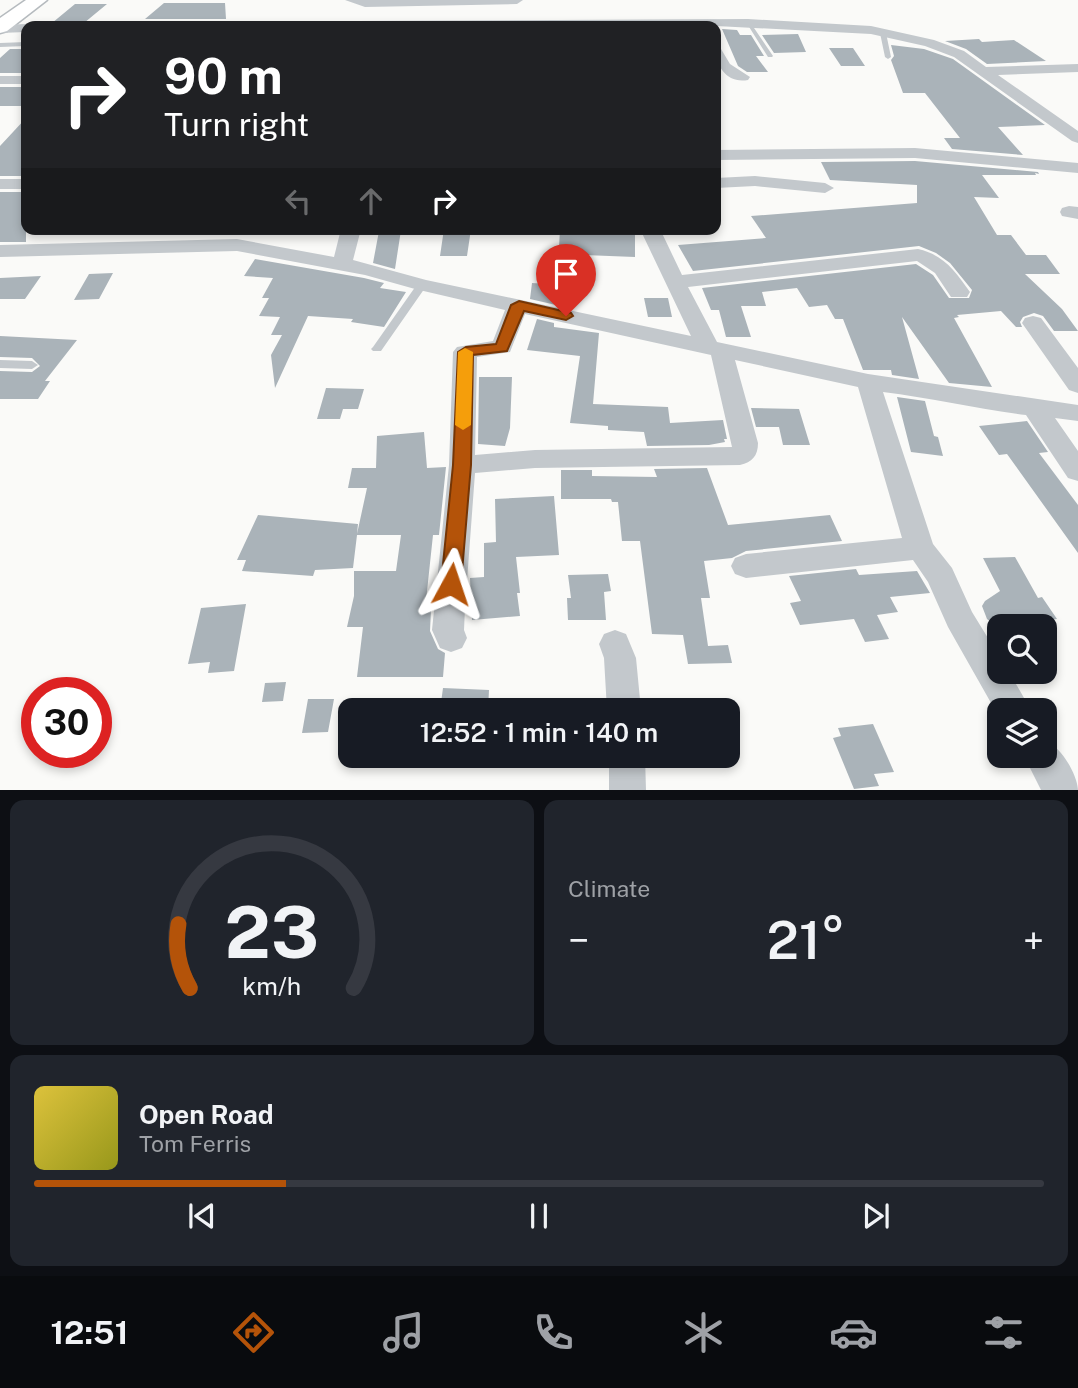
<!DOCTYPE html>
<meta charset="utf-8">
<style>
:root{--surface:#171b24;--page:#20242c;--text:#f1f3f6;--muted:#9ea1a6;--line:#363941;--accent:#b45309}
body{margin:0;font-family:"Public Sans",sans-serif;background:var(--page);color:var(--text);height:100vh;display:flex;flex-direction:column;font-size:26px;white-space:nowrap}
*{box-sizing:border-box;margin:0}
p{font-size:23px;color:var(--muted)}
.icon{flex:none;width:38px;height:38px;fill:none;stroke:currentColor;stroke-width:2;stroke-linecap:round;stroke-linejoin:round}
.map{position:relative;height:790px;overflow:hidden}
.sheet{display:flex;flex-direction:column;gap:10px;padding:10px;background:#0d0f14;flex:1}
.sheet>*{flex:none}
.top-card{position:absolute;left:21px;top:21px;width:700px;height:214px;border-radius:14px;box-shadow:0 4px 10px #0003;background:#202124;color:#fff;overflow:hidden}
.fabs{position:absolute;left:987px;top:614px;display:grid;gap:14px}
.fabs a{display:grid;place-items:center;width:70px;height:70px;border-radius:14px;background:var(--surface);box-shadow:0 4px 10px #0003;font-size:35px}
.speed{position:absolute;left:21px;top:677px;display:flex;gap:14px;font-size:35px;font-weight:700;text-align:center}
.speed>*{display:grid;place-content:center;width:91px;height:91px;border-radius:50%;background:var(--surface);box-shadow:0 4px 10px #0003;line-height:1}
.speed .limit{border:10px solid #d22;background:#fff;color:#111}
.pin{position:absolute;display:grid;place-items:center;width:60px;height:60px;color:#fff;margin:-72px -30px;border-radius:50% 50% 50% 0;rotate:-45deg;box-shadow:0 0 7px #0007}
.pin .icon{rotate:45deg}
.me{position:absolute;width:77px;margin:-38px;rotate:5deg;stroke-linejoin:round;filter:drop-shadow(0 0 5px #0008)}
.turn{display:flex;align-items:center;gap:24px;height:147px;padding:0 28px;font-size:32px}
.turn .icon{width:91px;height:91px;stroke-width:2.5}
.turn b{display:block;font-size:49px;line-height:60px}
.lanes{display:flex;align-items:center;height:66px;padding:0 28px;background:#0003;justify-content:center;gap:35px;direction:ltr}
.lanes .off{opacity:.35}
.big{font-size:52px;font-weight:600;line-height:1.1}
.sheet .card{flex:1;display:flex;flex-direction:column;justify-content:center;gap:10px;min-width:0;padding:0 24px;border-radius:14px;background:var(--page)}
.sheet .dial{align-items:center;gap:0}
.dial svg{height:182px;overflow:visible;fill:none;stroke:var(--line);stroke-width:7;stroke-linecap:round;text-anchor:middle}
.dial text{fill:var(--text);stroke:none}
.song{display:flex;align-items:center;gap:21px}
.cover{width:84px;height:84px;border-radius:10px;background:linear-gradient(135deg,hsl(50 70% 55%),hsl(60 70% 35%))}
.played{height:7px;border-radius:4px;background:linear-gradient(90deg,var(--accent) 25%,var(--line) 25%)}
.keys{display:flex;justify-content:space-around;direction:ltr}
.heat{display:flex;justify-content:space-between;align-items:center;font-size:38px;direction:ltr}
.sheet .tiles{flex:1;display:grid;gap:10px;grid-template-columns:1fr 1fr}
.card:last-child{grid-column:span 2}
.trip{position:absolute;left:338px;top:698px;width:402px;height:70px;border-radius:14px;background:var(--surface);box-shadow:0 4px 10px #0003;font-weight:600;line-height:70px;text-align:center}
.menu{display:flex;height:112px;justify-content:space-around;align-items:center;background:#090b0e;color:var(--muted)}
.menu .icon{width:49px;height:49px}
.menu .active{color:var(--accent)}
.menu b{font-size:32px;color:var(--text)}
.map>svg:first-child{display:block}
.building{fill:#aab3b9}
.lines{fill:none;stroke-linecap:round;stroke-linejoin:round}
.primary-casing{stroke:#b5babe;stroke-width:3}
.lane{fill:#c3c8cc;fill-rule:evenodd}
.street{fill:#c3c8cc;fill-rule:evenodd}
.primary{fill:#fff;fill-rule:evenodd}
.route{fill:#b45309;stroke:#753606;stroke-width:2}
.slow{fill:#f59e0b}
</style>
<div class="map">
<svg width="1078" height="790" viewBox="0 0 1078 790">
<rect width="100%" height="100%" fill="#fafaf8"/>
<!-- building -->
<path class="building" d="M164,3h61l1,16h-81z
M75,4h32l-23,19h-32z
M722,29l15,1 3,5h11l13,21h-8l12,16h-21l-9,-6z
M798,34l8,18 -32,1 -12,-18z
M979,39l3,3 32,-2 32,21 -59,3 -21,-15 -21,-8z
M891,45l33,4 29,10 92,66 -47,2 25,28 -71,-6 -8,-11h16l-35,-45h-22l-12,-33 3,-4z
M829,48h24l12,18h-24z
M10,49h16v24h-26v-15z
M0,87h26v19h-26z
M26,118v58h-26v-30z
M915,161l123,11 1,2 -4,-1 1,2h-54l17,23 -25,-1 23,38h14l15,20h20l14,19h-35l37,35 16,22h-24l-11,-15 -9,-3 -11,4 -3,5 2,5h-6l-15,-16 -44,4 2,2 -5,1 38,69 -43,-4 -47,-66 17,62 -27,-4 -1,-5h-28l-20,-51h-8l-8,-14 -18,2 -12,-19 -35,4 4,14h-25l10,31h-25l-7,-27h-8l-9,-22 214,-24 17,11 16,23h20l3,-8 -22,-27 -14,-10 -17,-7 -226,25 -15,-26 88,-7 -15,-22 166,-13v-18l-87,-5 -9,-18z
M0,192h26v50h-26z
M444,229h27l-4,27h-27z
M560,229h22v6h53v22l-51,-2v12l-26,-1z
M401,230l-6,39 -22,-6 6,-32z
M255,259l109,19 20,5 -4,5 26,4 -22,35 -33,-5 2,-3 -45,-3 -33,72 -4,-33 11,-20h-11l9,-18 -21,-1 10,-18h-7l11,-20 -29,-2z
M113,273l-14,26 -25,1 15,-26z
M551,275l8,2 -3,28 -26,-6 2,-16 16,1z
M41,276l-16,23h-25v-21z
M644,298h24l4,19h-24z
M537,319l17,4v4l45,6 -6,71 75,3 2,16 53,-3 4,19h-3l1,3 -16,3 -62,1 -3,-14 -36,-2v-4l-38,-3 10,-67 -53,-6z
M0,336l77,4 -32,41h5l-12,18h-38v-28l32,1 8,-6 -8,-8 -32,-1z
M479,377h33l-2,51 -5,18 -27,-2z
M326,388l38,1 -6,20h-15l-3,10h-23z
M897,397l28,4 9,35 4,1 5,19 -32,-4z
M751,408l48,1 11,36h-27l-4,-18h-23z
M1027,421l21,31 -9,1 39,52v48l-71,-99 -8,1 -20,-29z
M424,432l3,36 19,-1 -7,68h-6l-8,75h6l-1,21 8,18 7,4 -2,24h-86l6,-50h-16l7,-31v-25h42l5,-36h-44l-4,33 -38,2 -2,6 -71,-5 4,-11h-9l21,-45 100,9 -1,10 10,-46h-19l4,-20h24l1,-32z
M707,468l21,57 102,-10 12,26 -96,10 -14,7 -28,3 6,37h-9l7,48 20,-1 4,18 -44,1 -5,-29 -31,-1 -12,-93h-18l-4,-39h-6l-1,-3h-50v-29h31v6l65,1 -3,-8z
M554,496l5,59 -43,2 4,36h-3l3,23 -48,4 -2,-42 14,-1v-34l12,-1 -1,-43z
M1015,557l23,41 4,-1 15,22 -26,3 -6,4h-29l-9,-7 -5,-13 3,-5 15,-10 -17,-33z
M856,569l3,6 58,-4 13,22 -40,4 8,15 -21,3 12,24 -24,3 -11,-23 -54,6 -10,-22 11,-2 -12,-25z
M608,574l3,17 -7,1 2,28h-38l-1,-22h4l-3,-23z
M246,604l-12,67 -26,2 2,-11 -22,2 13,-56z
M286,682l-3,19 -21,1 3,-19z
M443,688l46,2 -1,20h-48z
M308,699h26l-6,33 -26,1z
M873,724l21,48 -20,2 5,12 -25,3 -21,-51 8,-2 -3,-8z"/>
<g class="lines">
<!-- primary casing -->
<g class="primary-casing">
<path id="primary" d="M26,0h21l-40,31 -7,2v-15z"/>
</g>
<!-- lane -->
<path class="lane" d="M746,22h4l23,34 -1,1h-4z
M883,31l3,2 5,24 -3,2 -3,-2 -5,-24z
M26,42v4l-26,1v-4z
M422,282l5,3 -46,66h-8l-2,-2 2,-2 45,-64z
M0,360l32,1 6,4 -6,4 -32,-1z"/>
<!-- street -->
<path class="street" d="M345,0h178l-6,4 -152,3z
M748,19l123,7 63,14 30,11 22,16 92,-3v8l-80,3 80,56v12l-6,-2 -118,-84 -29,-11 -54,-12 -155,-8h-578l6,-4z
M26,24l5,2h-5v6l-26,1v-8z
M716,48l5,1 9,15 20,13 -2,3c-21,4 -33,-14 -32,-32z
M0,76h26v8h-26z
M915,148l163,15v10l-163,-15 -199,2v-10z
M755,176l70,7 9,5 -9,5 -70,-7 -39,2v-10z
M0,179h26v10h-26z
M1069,206l9,1v12l-16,-3 -2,-4 2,-4z
M341,229h20l-8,31 73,20 265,56 -51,-107h20l22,46 236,-26c26,6 37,22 52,43l-3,5h-16l-16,-24 -18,-12 -229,26 29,55 151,32 210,31v16l-23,-3 23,33v30l-10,-3 -42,-63c-48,-6 -95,-17 -143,-23l50,152 19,24 20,44 27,44v16h10l22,38h-32v7l-51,-90 -20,-45 -15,-22 -167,18 -11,-4 -4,-8 4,-8 11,-4 156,-16 -44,-151 -123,-27 23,83c0,13 -6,19 -18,22l-205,3 -60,5 -10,135 -1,22 3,8 -5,10 -11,4 -11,-4 -8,-18 17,-165 4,-113 4,-5 36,-6 12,-31 -90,-21 -50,-14 -128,-24 -237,6v-12l237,-6 97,18zM525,314l186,41 21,92 -197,3 -60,5 2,-98 33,-5z
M1033,316l8,2 37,50v25l-9,-3 -47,-67 3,-5z
M615,630l11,4 10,24 5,52h-34l-3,-52 -5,-14 5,-10z
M1045,740c15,6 32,33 33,50h-37l-17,-34h21z
M609,756h36l1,34h-37z"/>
<!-- primary -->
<use href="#primary" class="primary"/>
</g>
<!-- route -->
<path class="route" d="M519,301l52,12 2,3 -7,4 -42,-9 -17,40 -34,4 -2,110 -10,119 -3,6 -7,2 -7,-2 -3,-6 12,-119 5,-113 8,-5 30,-3 15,-39z"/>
<!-- slow -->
<path class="slow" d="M465,348l8,4 -2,73 -8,5 -8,-5 3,-73z"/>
</svg>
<div class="fabs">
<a><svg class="icon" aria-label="search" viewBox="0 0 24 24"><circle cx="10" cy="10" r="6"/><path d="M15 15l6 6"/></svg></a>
<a><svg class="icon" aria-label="layers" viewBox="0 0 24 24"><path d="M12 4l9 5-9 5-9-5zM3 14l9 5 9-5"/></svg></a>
</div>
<div class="speed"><div class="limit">30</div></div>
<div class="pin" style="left:566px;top:316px;background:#d93025"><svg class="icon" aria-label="arrive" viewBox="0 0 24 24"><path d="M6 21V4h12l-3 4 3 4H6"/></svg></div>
<svg class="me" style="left:451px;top:584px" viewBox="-20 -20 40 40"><path d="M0-17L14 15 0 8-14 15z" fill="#b45309" stroke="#fff" stroke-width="4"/></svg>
<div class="trip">12:52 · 1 min · 140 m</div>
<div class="top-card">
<div class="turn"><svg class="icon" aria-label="right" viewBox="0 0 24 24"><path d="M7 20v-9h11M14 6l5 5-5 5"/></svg><div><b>90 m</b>Turn right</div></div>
<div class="lanes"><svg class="icon off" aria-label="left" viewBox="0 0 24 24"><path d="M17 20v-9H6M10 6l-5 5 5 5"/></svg><svg class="icon off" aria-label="ahead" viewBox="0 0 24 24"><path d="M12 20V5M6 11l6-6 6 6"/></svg><svg class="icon" aria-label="right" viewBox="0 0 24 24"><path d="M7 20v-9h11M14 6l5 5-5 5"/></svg></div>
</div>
</div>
<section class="sheet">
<div class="tiles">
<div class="card dial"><svg viewBox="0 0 100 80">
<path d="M14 69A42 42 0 1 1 86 69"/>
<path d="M14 69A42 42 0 0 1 9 41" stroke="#b45309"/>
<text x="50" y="56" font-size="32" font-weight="700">23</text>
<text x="50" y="72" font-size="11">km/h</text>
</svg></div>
<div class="card"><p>Climate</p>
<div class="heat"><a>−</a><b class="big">21°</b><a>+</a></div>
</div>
<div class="card">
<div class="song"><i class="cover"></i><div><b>Open Road</b><p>Tom Ferris</p></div></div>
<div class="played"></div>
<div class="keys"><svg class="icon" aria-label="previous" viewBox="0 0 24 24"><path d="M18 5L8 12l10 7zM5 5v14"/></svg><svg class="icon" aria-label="pause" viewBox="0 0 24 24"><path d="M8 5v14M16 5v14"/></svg><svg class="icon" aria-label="next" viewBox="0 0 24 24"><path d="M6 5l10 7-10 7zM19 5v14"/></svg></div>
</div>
</div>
</section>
<nav class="menu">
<b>12:51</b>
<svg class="icon active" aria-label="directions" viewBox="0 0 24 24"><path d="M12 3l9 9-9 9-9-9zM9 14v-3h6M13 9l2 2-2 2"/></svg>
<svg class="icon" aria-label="music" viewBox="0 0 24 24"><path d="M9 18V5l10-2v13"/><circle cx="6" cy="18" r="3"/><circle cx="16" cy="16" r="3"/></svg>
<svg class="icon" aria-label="phone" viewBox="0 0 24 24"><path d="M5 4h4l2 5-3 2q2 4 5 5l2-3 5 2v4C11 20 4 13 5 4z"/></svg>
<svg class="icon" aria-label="climate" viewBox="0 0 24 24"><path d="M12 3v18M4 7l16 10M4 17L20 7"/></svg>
<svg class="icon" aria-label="car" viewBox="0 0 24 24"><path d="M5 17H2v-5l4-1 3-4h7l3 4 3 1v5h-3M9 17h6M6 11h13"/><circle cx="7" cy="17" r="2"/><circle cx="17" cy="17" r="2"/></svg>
<svg class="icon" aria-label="filters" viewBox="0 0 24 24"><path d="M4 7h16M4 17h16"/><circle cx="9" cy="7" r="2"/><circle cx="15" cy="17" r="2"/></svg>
</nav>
